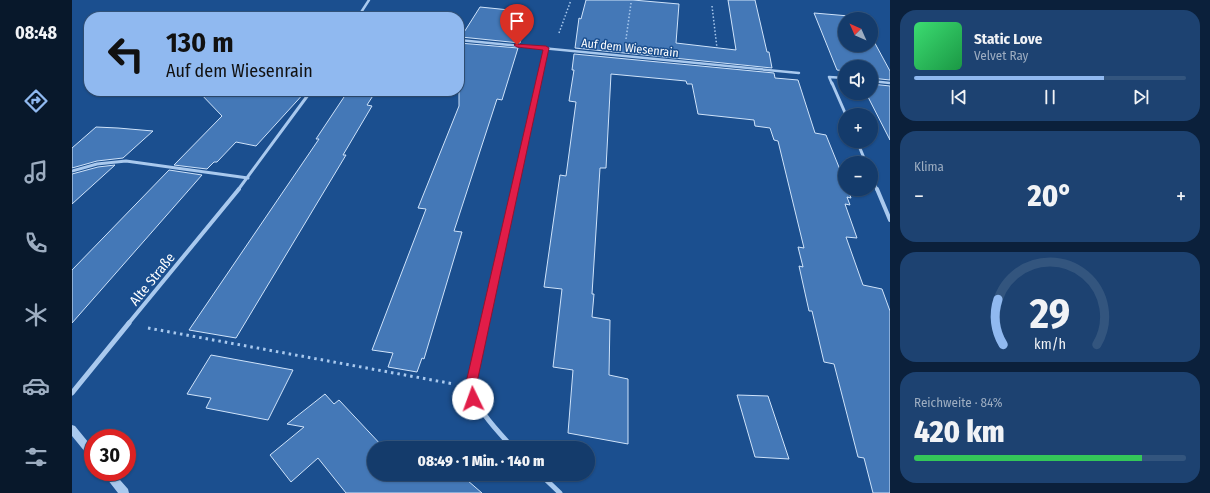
<!DOCTYPE html>
<html lang="de">
<meta charset="utf-8">
<style>
:root{--surface:#143b6b;--page:#1d4271;--text:#f1f3f6;--muted:#9dadc1;--line:#33557e;--accent:#90b9f0}
body{margin:0;font-family:"Fira Sans Condensed",sans-serif;background:var(--page);color:var(--text);height:100vh;display:flex;flex-direction:column;font-size:15px;white-space:nowrap}
*{box-sizing:border-box;margin:0}
p{font-size:13px;color:var(--muted)}
.icon{flex:none;width:22px;height:22px;fill:none;stroke:currentColor;stroke-width:2;stroke-linecap:round;stroke-linejoin:round}
.map{position:relative;flex:1;overflow:hidden}
.panel{display:flex;flex-direction:column;gap:10px;padding:10px;background:#0b203b;width:320px}
.panel>*{flex:none}
.banner{position:absolute;left:12px;top:12px;width:380px;height:84px;border-radius:16px;box-shadow:0 1px 3px #0004,0 0 0 1px var(--line);background:#90b9f0;color:#111;overflow:hidden}
.needle{width:26px;rotate:315deg}
.controls{position:absolute;left:766px;top:12px;display:grid;gap:8px}
.controls a{display:grid;place-items:center;width:40px;height:40px;border-radius:50%;background:var(--surface);box-shadow:0 1px 3px #0004,0 0 0 1px var(--line);font-size:20px}
.speed{position:absolute;left:12px;top:429px;display:flex;gap:8px;font-size:20px;font-weight:700;text-align:center}
.speed>*{display:grid;place-content:center;width:52px;height:52px;border-radius:50%;background:var(--surface);box-shadow:0 1px 3px #0004,0 0 0 1px var(--line);line-height:1}
.speed .limit{border:6px solid #d22;background:#fff;color:#111}
.pin{position:absolute;display:grid;place-items:center;width:34px;height:34px;color:#fff;margin:-41px -17px;border-radius:50% 50% 50% 0;rotate:-45deg;box-shadow:0 0 4px #0007}
.pin .icon{rotate:45deg}
.me{position:absolute;width:44px;margin:-22px;rotate:357deg;stroke-linejoin:round;filter:drop-shadow(0 0 3px #0008)}
.turn{display:flex;align-items:center;gap:14px;height:84px;padding:0 16px;font-size:18px}
.turn .icon{width:52px;height:52px;stroke-width:2.5}
.turn b{display:block;font-size:28px;line-height:34px}
.big{font-size:30px;font-weight:800;line-height:1.1}
.panel .tile{flex:1;display:flex;flex-direction:column;justify-content:center;gap:6px;min-width:0;padding:0 14px;border-radius:16px;background:var(--page)}
.panel .dial{align-items:center;gap:0}
.dial svg{height:104px;overflow:visible;fill:none;stroke:var(--line);stroke-width:7;stroke-linecap:round;text-anchor:middle}
.dial text{fill:var(--text);stroke:none}
.song{display:flex;align-items:center;gap:12px}
.cover{width:48px;height:48px;border-radius:6px;background:linear-gradient(135deg,hsl(140 70% 55%),hsl(140 70% 35%))}
.played{height:4px;border-radius:2px;background:linear-gradient(90deg,var(--accent) 70%,var(--line) 70%)}
.keys{display:flex;justify-content:space-around;direction:ltr}
.heat{display:flex;justify-content:space-between;align-items:center;font-size:22px;direction:ltr}
.charge{height:6px;border-radius:3px;background:linear-gradient(90deg,#34c759 84%,var(--line) 0)}
.trip{position:absolute;left:295px;top:441px;width:228px;height:40px;border-radius:20px;background:var(--surface);box-shadow:0 1px 3px #0004,0 0 0 1px var(--line);font-weight:800;line-height:40px;text-align:center}
main{display:flex;flex:1;min-height:0}
.dock{display:flex;flex-direction:column;width:72px;justify-content:space-around;align-items:center;background:#08182b;color:var(--muted)}
.dock .icon{width:28px;height:28px}
.dock .on{color:var(--accent)}
.dock b{font-size:18px;color:var(--text)}
.map>svg:first-child{display:block}
.building{fill:#4478b7;stroke:#cfe3fa}
.lines{fill:none;stroke-linecap:round;stroke-linejoin:round}
.path-far1{stroke:#a9c9ee;stroke-width:1.5;stroke-dasharray:1.5 2;stroke-linecap:butt}
.path{stroke:#a9c9ee;stroke-width:3;stroke-dasharray:2.5 4;stroke-linecap:butt}
.minor-far3{stroke:#a9c9ee;stroke-width:2.5}
.minor-far2{stroke:#a9c9ee;stroke-width:3}
.minor-far1{stroke:#a9c9ee;stroke-width:4}
.minor{stroke:#a9c9ee;stroke-width:5}
.tertiary{fill:#a9c9ee;fill-rule:evenodd}
.route{fill:#e11d48;stroke:#92132f}
.labels{text-anchor:middle;stroke-width:3;stroke-linejoin:round;paint-order:stroke}
.far-street-label{font-size:12px;fill:#fff;stroke:#1b4f8f}
.street-label{font-size:14px;fill:#fff;stroke:#1b4f8f}
</style>
<main>
<nav class="dock">
<b>08:48</b>
<svg class="icon on" aria-label="directions" viewBox="0 0 24 24"><path d="M12 3l9 9-9 9-9-9zM9 14v-3h6M13 9l2 2-2 2"/></svg>
<svg class="icon" aria-label="music" viewBox="0 0 24 24"><path d="M9 18V5l10-2v13"/><circle cx="6" cy="18" r="3"/><circle cx="16" cy="16" r="3"/></svg>
<svg class="icon" aria-label="phone" viewBox="0 0 24 24"><path d="M5 4h4l2 5-3 2q2 4 5 5l2-3 5 2v4C11 20 4 13 5 4z"/></svg>
<svg class="icon" aria-label="climate" viewBox="0 0 24 24"><path d="M12 3v18M4 7l16 10M4 17L20 7"/></svg>
<svg class="icon" aria-label="car" viewBox="0 0 24 24"><path d="M5 17H2v-5l4-1 3-4h7l3 4 3 1v5h-3M9 17h6M6 11h13"/><circle cx="7" cy="17" r="2"/><circle cx="17" cy="17" r="2"/></svg>
<svg class="icon" aria-label="filters" viewBox="0 0 24 24"><path d="M4 7h16M4 17h16"/><circle cx="9" cy="7" r="2"/><circle cx="15" cy="17" r="2"/></svg>
</nav>
<div class="map">
<svg width="818" height="493" viewBox="0 0 818 493">
<rect width="100%" height="100%" fill="#1b4f8f"/>
<!-- building -->
<path class="building" d="M514,0h47l46,4 -3,39 60,7 -8,-50h27l12,52h2l3,16 -197,-20 4,-30 2,1z
M408,7l49,5 -9,31 -59,-6z
M742,13l47,4 1,2h-17v26h26v-9l19,35v9l-19,-2v-11h-26v4l-8,-1z
M387,43l59,5 -16,52 -5,-1 -43,132 8,1 -38,127 -2,-1 -5,14 -29,-5 5,-14 -21,-3 54,-141 -8,-1 41,-102z
M502,54l200,19 1,5 23,2 17,53 11,2 19,47v7h3l3,9 -4,-1 3,8 -5,-1 12,34 -11,-1 17,48 19,4 8,22v182h-17l-9,-35 -6,-1 -24,-93 -10,-2 -12,-51h-3l-10,-45 4,1 -5,-20 6,1 -26,-107 -4,-1 -4,-12 -15,-2 -1,-6 -56,-6 -6,-30h-5l-1,-3 -75,-7 -5,94h-6l-8,126h2l-2,23 18,3 -1,55 19,4v65l-60,-11 5,-63 -20,-3 9,-78 -18,-2 16,-112 6,1 10,-74 -7,-1 5,-31h-2z
M799,84l19,2v54l-24,-47h5z
M126,91h108l-50,55 -20,-4 -19,20h-3l-7,7 -33,-4 48,-49z
M276,91h28l-9,14 5,1 -29,49h3l-110,183 -47,-8 130,-191h-3z
M24,127l22,1 35,3 -30,27 -26,3 -25,7v-20z
M43,165l-43,39v-30l26,-7z
M97,170l33,5 -130,148v-53z
M139,355l82,15 -25,50 -62,-12 5,-10 -24,-4z
M253,394l9,10 5,-4 45,48h-10v26h86l22,19h-136l-28,-35 -27,24 -21,-27 34,-28 -17,-3z
M665,395l31,1 21,63 -34,-2z"/>
<g class="lines">
<!-- path-far1 -->
<path class="path-far1" d="M640,6l5,42
M487,33l12,-33
M554,39l5,-36"/>
<!-- path -->
<path class="path" d="M76,328l306,56"/>
<!-- minor-far3 -->
<path class="minor-far3" d="M286,17l11,-17
M387,40l340,33
M799,81l19,2
M466,84l8,-36
M760,84l-3,-7 16,1"/>
<!-- minor-far2 -->
<path class="minor-far2" d="M760,83l14,32
M785,141l9,22
M0,171l25,-7 29,-3 122,17
M799,175l6,15
M166,190l73,-99
M443,190l23,-107"/>
<!-- minor-far1 -->
<path class="minor-far1" d="M805,189l13,31
M56,324l111,-135
M413,324l30,-135"/>
<!-- minor -->
<path class="minor" d="M413,323l-14,64c7,25 25,42 42,61
M0,393l57,-70
M468,474l20,19"/>
<!-- tertiary -->
<path class="tertiary" d="M0,425l3,1 18,22v12l-3,-2 -18,-22z
M30,472h11l15,17 1,4h-11l-14,-18z"/>
</g>
<!-- route -->
<path class="route" d="M443,44l31,2 3,2 -73,339 3,12 -2,4 -4,2 -4,-2 -4,-16 78,-337 -26,-3 -3,-2z"/>
<g class="labels">
<!-- far-street labels -->
<g class="far-street-label">
<text transform="translate(558 48) rotate(6)" y="4">Auf dem Wiesenrain</text>
</g>
<!-- street labels -->
<g class="street-label">
<text transform="translate(80 279) rotate(-51)" y="5">Alte Straße</text>
</g>
</g>
</svg>
<div class="controls">
<a><svg class="needle" viewBox="-14 -14 28 28"><path d="M0-13l5 13h-10z" fill="#e53935"/><path d="M0 13l5-13h-10z" fill="#9dadc1"/></svg></a>
<a><svg class="icon" aria-label="sound" viewBox="0 0 24 24"><path d="M4 9h4l5-4v14l-5-4H4zM17 9q2 3 0 6"/></svg></a>
<a>+</a>
<a>−</a>
</div>
<div class="speed"><div class="limit">30</div></div>
<div class="pin" style="left:445px;top:45px;background:#d93025"><svg class="icon" aria-label="arrive" viewBox="0 0 24 24"><path d="M6 21V4h12l-3 4 3 4H6"/></svg></div>
<svg class="me" style="left:401px;top:399px" viewBox="-20 -20 40 40"><circle r="19" fill="#fff"/><path d="M0-13L10 11 0 6-10 11z" fill="#e11d48"/></svg>
<div class="trip">08:49 · 1 Min. · 140 m</div>
<div class="banner">
<div class="turn"><svg class="icon" aria-label="left" viewBox="0 0 24 24"><path d="M17 20v-9H6M10 6l-5 5 5 5"/></svg><div><b>130 m</b>Auf dem Wiesenrain</div></div>
</div>
</div>
<section class="panel">
<div class="tile">
<div class="song"><i class="cover"></i><div><b>Static Love</b><p>Velvet Ray</p></div></div>
<div class="played"></div>
<div class="keys"><svg class="icon" aria-label="previous" viewBox="0 0 24 24"><path d="M18 5L8 12l10 7zM5 5v14"/></svg><svg class="icon" aria-label="pause" viewBox="0 0 24 24"><path d="M8 5v14M16 5v14"/></svg><svg class="icon" aria-label="next" viewBox="0 0 24 24"><path d="M6 5l10 7-10 7zM19 5v14"/></svg></div>
</div>
<div class="tile"><p>Klima</p>
<div class="heat"><a>−</a><b class="big">20°</b><a>+</a></div>
</div>
<div class="tile dial"><svg viewBox="0 0 100 80">
<path d="M14 69A42 42 0 1 1 86 69"/>
<path d="M14 69A42 42 0 0 1 10 34" stroke="#90b9f0"/>
<text x="50" y="56" font-size="32" font-weight="700">29</text>
<text x="50" y="72" font-size="11">km/h</text>
</svg></div>
<div class="tile"><p>Reichweite · 84%</p><b class="big">420 km</b><div class="charge"></div></div>
</section>
</main>
